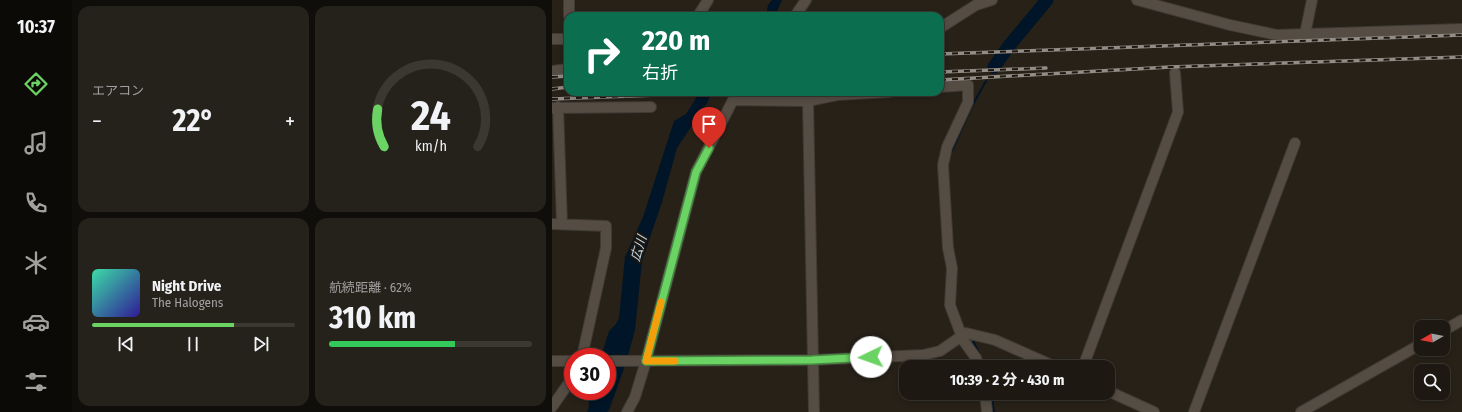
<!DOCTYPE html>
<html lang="ja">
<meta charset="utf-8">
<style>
:root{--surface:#1d1912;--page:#25221b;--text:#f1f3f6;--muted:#a0a09f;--line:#3b3832;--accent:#6bd363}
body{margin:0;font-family:"Fira Sans Condensed","Noto Sans JP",sans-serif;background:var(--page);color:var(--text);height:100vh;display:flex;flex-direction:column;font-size:15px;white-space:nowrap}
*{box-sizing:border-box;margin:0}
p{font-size:13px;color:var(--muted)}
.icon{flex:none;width:22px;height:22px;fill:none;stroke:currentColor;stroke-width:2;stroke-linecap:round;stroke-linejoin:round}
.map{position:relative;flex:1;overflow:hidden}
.panel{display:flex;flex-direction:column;gap:6px;padding:6px;background:#100e0a;width:480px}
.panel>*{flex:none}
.hud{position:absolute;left:12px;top:12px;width:380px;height:84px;border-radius:12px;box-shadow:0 2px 6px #0003,0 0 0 1px var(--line);background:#0b6e4f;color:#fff;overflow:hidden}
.needle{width:26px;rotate:261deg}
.fabs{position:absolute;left:862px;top:320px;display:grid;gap:8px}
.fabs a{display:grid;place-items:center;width:36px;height:36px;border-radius:8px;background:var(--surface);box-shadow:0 2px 6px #0003,0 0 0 1px var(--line);font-size:20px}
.speed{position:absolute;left:12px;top:348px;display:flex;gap:8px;font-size:20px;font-weight:700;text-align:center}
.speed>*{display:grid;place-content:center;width:52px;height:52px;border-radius:50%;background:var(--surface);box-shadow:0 2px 6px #0003,0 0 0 1px var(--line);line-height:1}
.speed .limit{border:6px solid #d22;background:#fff;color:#111}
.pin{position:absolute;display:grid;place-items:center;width:34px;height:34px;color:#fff;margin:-41px -17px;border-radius:50% 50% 50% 0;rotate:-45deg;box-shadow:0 0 4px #0007}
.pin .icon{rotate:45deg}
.me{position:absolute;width:44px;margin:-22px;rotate:267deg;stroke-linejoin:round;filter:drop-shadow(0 0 3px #0008)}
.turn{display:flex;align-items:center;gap:14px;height:84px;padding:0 12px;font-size:18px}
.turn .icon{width:52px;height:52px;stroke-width:2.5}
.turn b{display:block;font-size:28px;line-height:34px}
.big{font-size:30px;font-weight:700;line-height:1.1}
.panel .tile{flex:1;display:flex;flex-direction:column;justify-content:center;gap:6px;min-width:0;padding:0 14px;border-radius:12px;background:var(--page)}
.panel .dial{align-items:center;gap:0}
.dial svg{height:104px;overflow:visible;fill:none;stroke:var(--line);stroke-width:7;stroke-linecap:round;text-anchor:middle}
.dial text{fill:var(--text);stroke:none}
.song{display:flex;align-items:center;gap:12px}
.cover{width:48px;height:48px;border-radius:6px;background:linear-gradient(135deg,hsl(160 70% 55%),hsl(250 70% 35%))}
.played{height:4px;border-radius:2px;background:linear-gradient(90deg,var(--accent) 70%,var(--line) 70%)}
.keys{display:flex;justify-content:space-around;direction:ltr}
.heat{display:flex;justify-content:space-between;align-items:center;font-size:22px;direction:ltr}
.charge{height:6px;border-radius:3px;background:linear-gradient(90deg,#34c759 62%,var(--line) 0)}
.panel .tiles{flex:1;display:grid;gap:6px;grid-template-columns:repeat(2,1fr)}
.trip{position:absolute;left:347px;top:360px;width:216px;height:40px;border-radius:12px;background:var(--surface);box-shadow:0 2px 6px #0003,0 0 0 1px var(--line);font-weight:700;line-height:40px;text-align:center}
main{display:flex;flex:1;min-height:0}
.tabs{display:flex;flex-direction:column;width:72px;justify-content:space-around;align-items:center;background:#0c0a07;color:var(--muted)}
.tabs .icon{width:28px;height:28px}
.tabs .current{color:var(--accent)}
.tabs b{font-size:18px;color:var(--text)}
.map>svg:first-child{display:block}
.water{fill:#001527}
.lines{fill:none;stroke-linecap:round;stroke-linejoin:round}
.stream{stroke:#001527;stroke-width:2}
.river{stroke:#001527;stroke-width:13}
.minor-casing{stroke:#403a35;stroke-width:12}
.minor{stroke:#554d44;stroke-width:10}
.rail-casing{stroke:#938d87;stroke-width:3.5}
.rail{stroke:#1e170f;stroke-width:2;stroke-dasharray:6;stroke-linecap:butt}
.route-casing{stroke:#468940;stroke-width:10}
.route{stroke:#6bd363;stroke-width:7}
.slow{stroke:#f59e0b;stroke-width:7}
.labels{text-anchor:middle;stroke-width:4;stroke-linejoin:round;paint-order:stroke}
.water-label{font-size:13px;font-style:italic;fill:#bfddf4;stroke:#1e170f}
</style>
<main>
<nav class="tabs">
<b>10:37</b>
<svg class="icon current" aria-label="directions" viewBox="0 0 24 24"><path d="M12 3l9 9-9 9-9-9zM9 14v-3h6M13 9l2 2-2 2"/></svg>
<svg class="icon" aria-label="music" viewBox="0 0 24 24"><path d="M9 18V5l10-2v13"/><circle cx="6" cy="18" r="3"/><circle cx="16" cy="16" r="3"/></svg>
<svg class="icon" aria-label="phone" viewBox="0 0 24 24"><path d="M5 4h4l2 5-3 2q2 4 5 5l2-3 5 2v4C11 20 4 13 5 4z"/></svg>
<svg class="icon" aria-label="climate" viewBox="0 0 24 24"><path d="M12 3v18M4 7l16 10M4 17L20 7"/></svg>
<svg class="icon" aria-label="car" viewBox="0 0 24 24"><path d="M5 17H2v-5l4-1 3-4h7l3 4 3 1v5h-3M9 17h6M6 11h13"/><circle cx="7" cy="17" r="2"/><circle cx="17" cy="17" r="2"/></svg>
<svg class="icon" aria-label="filters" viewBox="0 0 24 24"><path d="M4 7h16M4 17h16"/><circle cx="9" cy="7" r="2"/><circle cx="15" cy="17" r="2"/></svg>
</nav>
<section class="panel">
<div class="tiles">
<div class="tile"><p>エアコン</p>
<div class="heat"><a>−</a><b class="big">22°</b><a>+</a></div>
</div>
<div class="tile dial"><svg viewBox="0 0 100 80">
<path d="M14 69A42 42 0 1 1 86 69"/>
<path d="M14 69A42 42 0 0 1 9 40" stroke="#6bd363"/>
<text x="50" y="56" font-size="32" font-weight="700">24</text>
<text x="50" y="72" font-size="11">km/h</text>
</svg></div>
<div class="tile">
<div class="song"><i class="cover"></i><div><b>Night Drive</b><p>The Halogens</p></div></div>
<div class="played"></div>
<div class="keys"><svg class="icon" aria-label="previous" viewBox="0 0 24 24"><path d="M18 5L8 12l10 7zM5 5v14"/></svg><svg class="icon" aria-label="pause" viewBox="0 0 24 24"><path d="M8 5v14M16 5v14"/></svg><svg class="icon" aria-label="next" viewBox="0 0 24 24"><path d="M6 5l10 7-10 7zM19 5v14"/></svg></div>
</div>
<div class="tile"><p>航続距離 · 62%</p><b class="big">310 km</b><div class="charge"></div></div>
</div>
</section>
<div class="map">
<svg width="910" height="412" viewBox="0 0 910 412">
<rect width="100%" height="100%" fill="#272118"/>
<!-- water -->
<path class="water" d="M220,0h10l-7,16h-9l2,-11z
M148,92h12l-5,11 -30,45 -15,54 -20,59 -7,69 -9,33 -17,47 -2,2h-20l2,-5 -1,-16h19v-34h-6l8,-26 7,-7 3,-6 6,-61 18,-40 31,-96 12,-7z"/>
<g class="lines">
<!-- stream -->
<path class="stream" d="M398,155l22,-49 14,-25
M420,338l7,16
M439,393l3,19"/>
<!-- river -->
<path class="river" d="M442,67l14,-20 39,-47"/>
<!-- minor casing -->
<g class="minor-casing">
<path id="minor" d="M17,0v16
M585,0l93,25 47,10 185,-6
M146,16l10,-16
M243,16l11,-16
M388,28l36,-23 16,-5
M753,34l7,-34
M0,39h16
M0,71l16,-2
M388,87l28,-2v17l-21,45 -4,18 5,83 4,20 -2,37 13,35 13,18 3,9
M256,101l6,311
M6,107l4,117
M0,108l99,-1
M0,224l54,2v22l-24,109
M891,331l19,-11
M0,361h21
M55,361l206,-1 110,-5 17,-4 26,-18 29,7 61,27
M531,367l95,-255 -3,-39
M556,391l46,21
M433,393l2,19
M0,407l21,-30
M75,412l8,-15 11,-36 50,-189 37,-72 75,1 29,-6 52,-3
M642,412l101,-269
M749,412l120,-68"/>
</g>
<!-- minor -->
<use href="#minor" class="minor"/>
<!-- rail casing -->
<g class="rail-casing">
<path id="rail" d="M388,54l522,-19
M388,72l106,-4
M0,77l16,-1
M388,80l230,-13 292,-10
M0,89l16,-2
M0,99l185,-7"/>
</g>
<!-- rail -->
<use href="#rail" class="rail"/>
</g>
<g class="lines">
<!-- route casing -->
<g class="route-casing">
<path id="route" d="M157,148l-13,24 -50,189 166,-1 59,-3"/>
</g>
<!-- route -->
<use href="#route" class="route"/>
<!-- slow -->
<path class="slow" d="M109,302l-15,59h29"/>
</g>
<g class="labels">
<!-- water labels -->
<g class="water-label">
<text transform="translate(86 248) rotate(-73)" y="5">広川</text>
</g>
</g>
</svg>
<div class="fabs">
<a><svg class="needle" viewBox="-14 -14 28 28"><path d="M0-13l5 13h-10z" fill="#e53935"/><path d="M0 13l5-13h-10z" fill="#a0a09f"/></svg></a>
<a><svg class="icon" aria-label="search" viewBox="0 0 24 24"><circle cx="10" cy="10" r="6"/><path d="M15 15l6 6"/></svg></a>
</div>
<div class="speed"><div class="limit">30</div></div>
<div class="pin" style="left:157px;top:148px;background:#d93025"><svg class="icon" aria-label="arrive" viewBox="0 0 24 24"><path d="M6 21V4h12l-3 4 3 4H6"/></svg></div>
<svg class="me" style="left:319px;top:357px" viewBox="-20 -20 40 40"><circle r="19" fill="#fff"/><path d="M0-13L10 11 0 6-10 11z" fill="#6bd363"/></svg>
<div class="trip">10:39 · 2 分 · 430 m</div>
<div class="hud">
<div class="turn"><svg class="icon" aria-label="right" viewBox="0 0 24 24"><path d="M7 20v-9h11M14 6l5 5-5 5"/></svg><div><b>220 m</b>右折</div></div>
</div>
</div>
</main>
